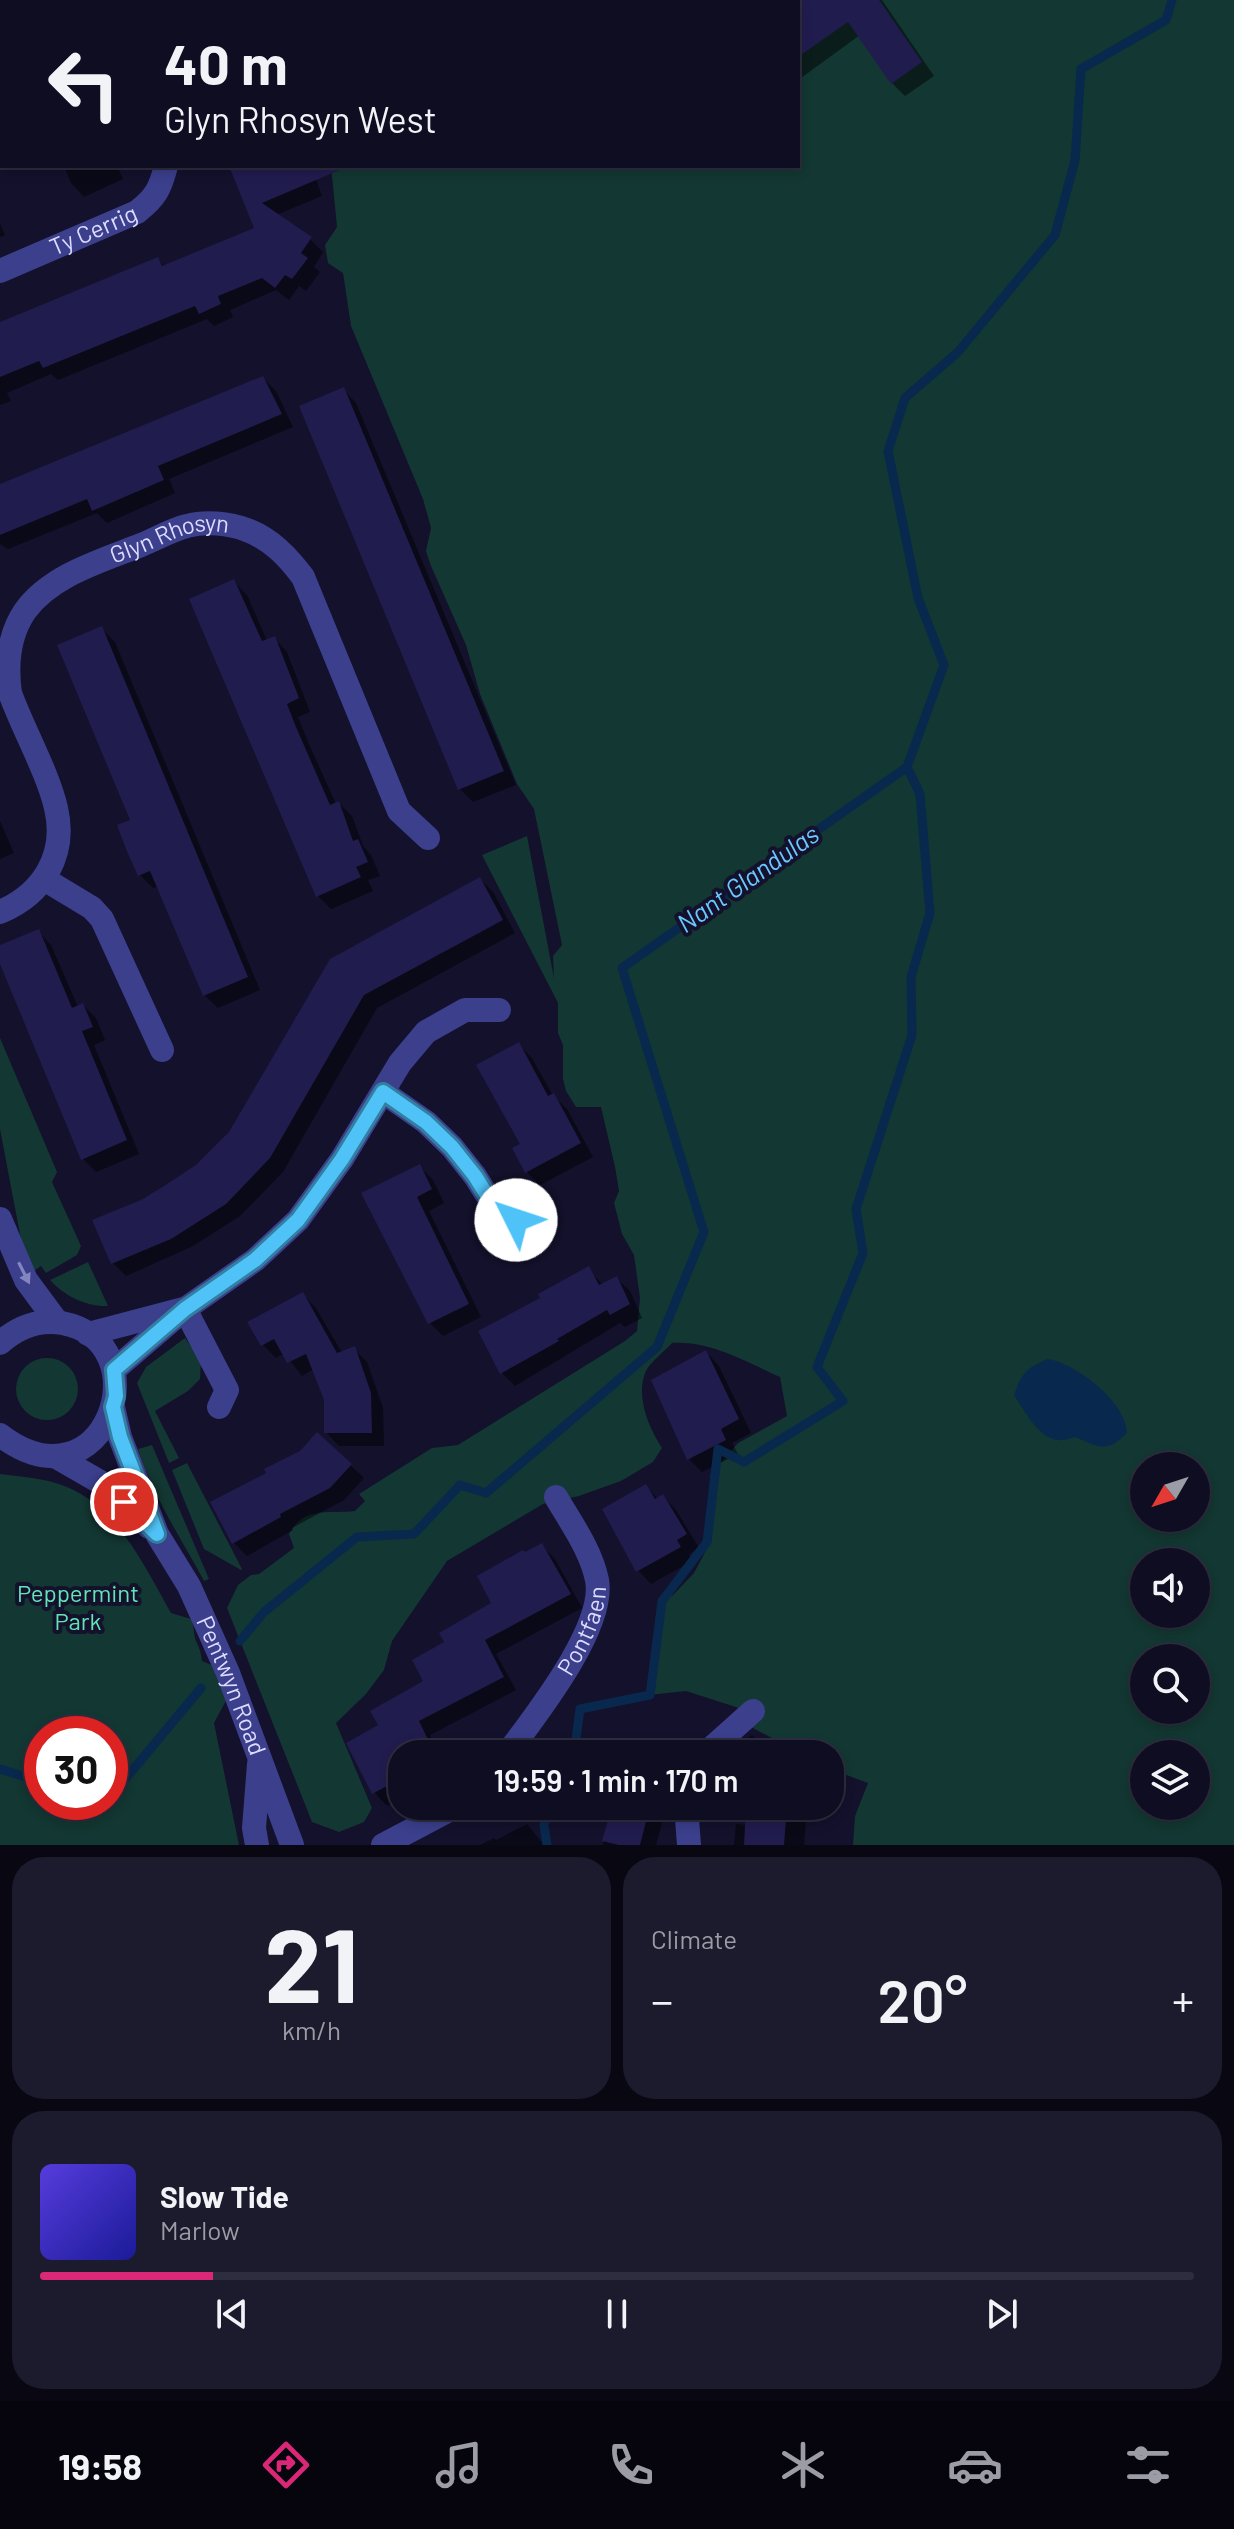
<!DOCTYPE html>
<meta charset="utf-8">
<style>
:root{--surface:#0e0d21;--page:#1c1b2e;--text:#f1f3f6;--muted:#9b9ca5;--line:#2e2d3f;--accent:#db2777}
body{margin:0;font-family:Barlow,sans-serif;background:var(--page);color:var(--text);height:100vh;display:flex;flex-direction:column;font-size:30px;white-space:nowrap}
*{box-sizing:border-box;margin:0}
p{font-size:26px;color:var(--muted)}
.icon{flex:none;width:44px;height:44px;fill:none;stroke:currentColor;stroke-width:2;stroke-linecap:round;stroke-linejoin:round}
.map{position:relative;height:1845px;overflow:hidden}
.sheet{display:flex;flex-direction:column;gap:12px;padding:12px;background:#080712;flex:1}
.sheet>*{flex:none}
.top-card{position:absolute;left:0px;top:0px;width:800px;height:168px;box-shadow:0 4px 12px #0003,0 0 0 2px var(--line);background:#0e0d21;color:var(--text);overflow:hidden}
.needle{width:52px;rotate:231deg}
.controls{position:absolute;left:1130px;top:1452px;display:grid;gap:16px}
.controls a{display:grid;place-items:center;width:80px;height:80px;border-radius:50%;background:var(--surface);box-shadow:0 4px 12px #0003,0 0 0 2px var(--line);font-size:40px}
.speed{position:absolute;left:24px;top:1716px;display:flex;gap:16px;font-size:40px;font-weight:700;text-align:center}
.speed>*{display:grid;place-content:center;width:104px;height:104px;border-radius:50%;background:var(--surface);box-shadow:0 4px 12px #0003,0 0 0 2px var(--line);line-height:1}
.speed .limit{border:12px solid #d22;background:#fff;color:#111}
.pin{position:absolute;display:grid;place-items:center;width:68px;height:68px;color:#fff;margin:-34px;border:4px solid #fff;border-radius:50%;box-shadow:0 2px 8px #0007}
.me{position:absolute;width:88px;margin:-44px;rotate:311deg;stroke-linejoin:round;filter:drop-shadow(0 0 6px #0008)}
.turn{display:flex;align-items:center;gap:28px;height:168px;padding:0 32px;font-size:36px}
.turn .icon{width:104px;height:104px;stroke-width:2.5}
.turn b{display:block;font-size:56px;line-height:68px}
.big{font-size:60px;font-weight:600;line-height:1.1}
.sheet .widget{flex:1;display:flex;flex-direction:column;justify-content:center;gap:12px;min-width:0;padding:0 28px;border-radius:32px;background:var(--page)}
.sheet .dial{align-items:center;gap:0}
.dial b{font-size:104px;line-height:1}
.song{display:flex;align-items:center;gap:24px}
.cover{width:96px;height:96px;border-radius:12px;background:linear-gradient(135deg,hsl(250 70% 55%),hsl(240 70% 35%))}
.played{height:8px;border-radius:4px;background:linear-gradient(90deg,var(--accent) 15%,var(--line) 15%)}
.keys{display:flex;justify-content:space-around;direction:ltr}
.heat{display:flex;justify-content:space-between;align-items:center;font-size:44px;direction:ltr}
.sheet .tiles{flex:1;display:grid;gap:12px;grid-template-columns:1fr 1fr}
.widget:last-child{grid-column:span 2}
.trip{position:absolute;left:388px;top:1740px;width:456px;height:80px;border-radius:32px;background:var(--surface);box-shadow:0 4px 12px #0003,0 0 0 2px var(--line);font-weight:600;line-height:80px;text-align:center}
.dock{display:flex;height:128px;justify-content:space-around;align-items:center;background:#06050d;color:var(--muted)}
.dock .icon{width:56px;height:56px}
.dock .active{color:var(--accent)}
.dock b{font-size:36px;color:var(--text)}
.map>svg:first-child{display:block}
.green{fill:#133732;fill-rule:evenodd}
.water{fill:#09284d}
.shadow{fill:#0007}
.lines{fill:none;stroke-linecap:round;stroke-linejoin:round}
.stream{stroke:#09284d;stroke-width:9}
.building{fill:#211c4e}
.minor{stroke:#3b3f8c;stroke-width:24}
.oneway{fill:#8486c0}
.route-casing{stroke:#337fa1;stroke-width:20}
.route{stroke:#4fc3f7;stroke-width:14}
.labels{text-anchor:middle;stroke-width:8;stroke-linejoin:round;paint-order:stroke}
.street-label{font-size:24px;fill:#dddcff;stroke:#13112c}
.park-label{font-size:24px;fill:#63e4b7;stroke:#13112c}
.water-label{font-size:26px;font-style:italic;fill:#6ac8ff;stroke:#13112c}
</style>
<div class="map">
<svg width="1234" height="1845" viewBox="0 0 1234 1845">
<rect width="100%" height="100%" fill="#13112c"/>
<!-- green -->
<path class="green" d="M279,0h955v1845h-381l2,-29 13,-33 -38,-14v-15h-28l-51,-27 -6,-17 -59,-19 -37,4c3,-20 -4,-36 9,-53l-1,-12 6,-29 10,-6 21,-22 18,-34 -3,-36 1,-28 28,-32 49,-27 -7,-39c-36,-16 -69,-36 -108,-34 -8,9 -23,20 -27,30 -9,25 4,55 17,75l-9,14 -32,19 -42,15 -36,8 -96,57 -55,80 -8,29 -18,24 -30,29 36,85 -8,14 -25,10 -27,-10 -85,-214 11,-23 13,-10 8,-1 35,-26 -5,-14c15,-28 38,-20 66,-23l10,-10 -6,-7 73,-46 26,-3 167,-104 12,-10 3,-33 -6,-43 -12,-21 -8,-31 5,-12 -4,-24 -14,-60h-25l-10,-16 -3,-12v-34l-5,-12v-30l-76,-148 45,-19 27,142 -1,-22 9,-11 -28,-136 -17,-25 -37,-90 -14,-49 -35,-79 -5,-15 5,-23 -8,-29 -72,-173 -8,-53 -15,-10 -3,-18 12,-18 -6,-61h467v-164zM1144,1466h52v52h-52zM1144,1562h52v52h-52zM1144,1658h52v52h-52zM1144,1754h52v52h-52z
M0,1038l57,134 -5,10 29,64 -4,9 -31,18 -5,-7 -7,5 -11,-21 -23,-121z
M88,1262l20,44c-21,1 -44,-10 -58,-26z
M185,1338l16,22 -1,19 -12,12 -33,20 24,47 -10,5 -32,-80 9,-16z
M16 1389a31 31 0 1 1 62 0a31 31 0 1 1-62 0Z
M152,1445l57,134 -5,2c-24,-45 -50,-82 -66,-132z
M187,1463l55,106 -1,1 -37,-21 -32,-79z
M0,1474c22,3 46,4 67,13 51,21 78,80 104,126l20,6c4,8 2,17 6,24 3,7 4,9 5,18l12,5 14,31 -14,26 25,122h-239zM42,1734h68v68h-68z"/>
<!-- water -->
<path class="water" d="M1048,1359c29,5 78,43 79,74 -22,22 -29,13 -52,4 -5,1 -9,3 -13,3 -21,3 -38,-30 -48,-45 8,-22 12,-27 34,-36z"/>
<!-- shadow -->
<path class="shadow" d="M0,0h48l1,2h-47v16z
M194,0h53l1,2h-53z
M741,0h141l52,76 -29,20 -13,-13 -32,-48 -59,43 -3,-3v-73z
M64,166h53l6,13 -39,18 -13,-14z
M230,166h86l-1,11 7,19 -46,19 34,24 13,13 -9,15 6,5 -14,19 -7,-5 -10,14 -13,-10 -46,20 3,7 -19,9 -7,-7 -149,61 -7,-6 -44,19 4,8 -11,4v-80l157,-66 8,8 92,-38z
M0,223l5,12 -5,2z
M263,378l13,13 17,36 -124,52 6,14 -68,30 -10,-10 -89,36 -8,-5v-58z
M343,389l13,14 160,382 -43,17 -13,-13z
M234,582l13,13 20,46 7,-3 13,14 23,60 -12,5 10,25 28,62 3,-1 13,13 11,30 8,9 9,21 -12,4 5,11 -42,18 -14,-14z
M101,628l14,14 145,348 -42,18 -14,-13 -45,-109 -6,2 -13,-13z
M0,821l14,32 -14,6z
M480,879l13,13 22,41 -138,75 -94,164 -43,44 -47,30 -67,30 -13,-13 84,-96 34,-34 100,-173z
M38,931l13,14 27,62 5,-2 13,13 9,22 -11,5 45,109 -43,18 -13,-13 -83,-200v-12z
M519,1045l13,13 21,38 14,13 26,48 -53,28 -13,-13 -5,-27z
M420,1167l13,13 11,23 -15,8 52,106 -38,19 -13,-13 -66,-129z
M588,1269l15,16 13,-7 14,13 12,27 -17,9 -5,-4 -105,63 -14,-14 42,-74z
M303,1295l13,13 26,45 12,-4 13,13 16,46 1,38h-45l-13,-14v-32l-12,-31 -12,7 -18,-23 -8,5 -14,-14z
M706,1352l13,14 32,67 -19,10 6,11 -36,18 -13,-13z
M317,1434l47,44 -20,22 -52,28 1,2 -46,26 -13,-13 35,-69 33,-21z
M646,1487l12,12 5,-3 13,14 23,38 -10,6 3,7 -41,23 -13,-14z
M541,1545l14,14 27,49 -86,46 20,36 -86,45 10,19h-38v44l-15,8 -13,-14 7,-66 45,-44 20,-39 48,-39 31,-50z
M752,1735l19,19 -40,-1z
M606,1806h58l2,2 -10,37h-53l6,-22 -6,-6z
M748,1806h59l-3,39h-70l2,-21 11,1z
M527,1824l17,21h-64l14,-7 2,2z"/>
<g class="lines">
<!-- stream -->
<path class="stream" d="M240,1641l24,-29 93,-75 57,-3 46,-49 26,8 171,-146 47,-115 -82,-264 285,-201 37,-102 -26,-67 -30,-147 17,-53 53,-46 97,-117 20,-75 6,-91 85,-49 6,-20
M574,1754l6,-45 70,-14 12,-94 45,-59 11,-93 26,13 99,-61 -26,-34 46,-114 -7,-44 56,-174 -1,-58 19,-64 -10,-119 -13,-27
M0,1769l42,13
M110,1780l16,-2 75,-90
M547,1845l-3,-20 5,-19"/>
</g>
<!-- building -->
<path class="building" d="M798,0h81l43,62 -31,22 -43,-62 -50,35z
M229,166h120l-87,37 50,34 -11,16 7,5 -16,21 -7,-4 -10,13 -13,-10 -44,18 3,8 -22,10 -4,-8 -152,62 -4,-7 -39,16v-55l158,-65 4,9 92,-38z
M263,376l19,38 -124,52 6,14 -72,31 -5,-12 -87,36v-51z
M344,387l160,384 -46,19 -159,-384z
M234,579l28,62 13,-5 24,62 -12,6 9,23 34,78 9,-4 14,40 5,-2 10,23 -12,5 5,10 -45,20 -127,-298z
M102,626l146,351 -45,19 -53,-125 -12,5 -12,-27 -9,-24 13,-5 -73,-175z
M480,877l23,43 -139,75 -94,163 -44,46 -55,35 -60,25 -19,-44 49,-20 23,-14 32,-21 33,-33 101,-173z
M39,929l33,79 11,-5 10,24 -11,4 45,109 -46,20 -81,-196v-19z
M519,1042l29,54 6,-3 27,50 -56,30 -13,-25 8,-4 -44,-79z
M420,1164l12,25 -15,8 52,107 -41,20 -67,-131z
M589,1266l10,19 18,-9 13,28 -20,11 -3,-5 -50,29 2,2 -59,33 -22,-43 62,-33 -2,-4z
M303,1292l34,61 18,-7 16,47 1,40h-48v-33l-18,-46 -19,9 -13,-24 -13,7 -14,-24z
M706,1350l33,69 -18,10 5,11 -39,20 -36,-80z
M317,1432l35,32 -22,24 -50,26 1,3 -49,27 -22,-42 56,-29 -2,-4 36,-18z
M646,1484l9,15 8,-5 24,40 -10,6 4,7 -45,25 -34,-63z
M542,1543l29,51 -86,46 19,37 -85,44 16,33h-33v24l-30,16 -26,-51 32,-18 -8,-14 53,-30 -11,-21 32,-18 -5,-9 52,-30 -14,-27 46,-26 2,2z
M612,1806h38l-10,39h-21l-17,-4z
M746,1806h41l-3,39h-40z"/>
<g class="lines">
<!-- minor -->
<g class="minor">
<path d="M103,0l1,2"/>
<path id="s1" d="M0,271l137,-59c19,-15 23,-23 29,-46"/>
<path d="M44,879l48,29 10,11 60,131"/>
<path id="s2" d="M0,912c43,-18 67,-57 56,-104 -8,-35 -33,-79 -46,-115 -4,-29 -2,-57 15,-82 26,-36 76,-50 116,-66 15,-6 30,-15 46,-19 18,-5 42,-3 60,4 24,9 41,27 56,47l96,234 29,27"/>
<path d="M383,1092l43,30 26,25 23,29 20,32 21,12"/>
<path d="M0,1219l26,61 31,42"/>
<path d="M185,1309l42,81 -8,17"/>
<path d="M88,1334l95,-25"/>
<path d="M0,1343c17,-15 38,-24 62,-20 102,19 43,192 -62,112"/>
<path d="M114,1370l71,-61 70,-49 43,-40 44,-61 58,-96 26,-31 39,-22h34"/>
<path id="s3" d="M113,1407l7,30 37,97 32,52 39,87 64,172"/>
<path d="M55,1456l52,30 42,41"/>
<path id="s4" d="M507,1754c28,-38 99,-127 90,-174 -6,-30 -26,-57 -41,-83"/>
<path d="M705,1754l48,-43"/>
<path d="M686,1806l3,39"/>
<path d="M257,1845l-3,-17 5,-64"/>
<path d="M383,1845l74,-39"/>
</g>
</g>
<!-- one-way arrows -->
<defs><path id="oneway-solid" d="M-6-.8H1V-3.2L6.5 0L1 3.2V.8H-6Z" transform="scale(2)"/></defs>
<use class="oneway" href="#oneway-solid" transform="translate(24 1273) rotate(63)"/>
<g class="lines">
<!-- route casing -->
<g class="route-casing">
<path id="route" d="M124,1502l33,32 -37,-97 -7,-30 3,-11 -2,-26 71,-61 70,-49 43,-40 44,-61 41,-67 43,30 26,25 23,29 20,32 21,12"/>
</g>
<!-- route -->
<use href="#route" class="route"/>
</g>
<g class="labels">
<!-- street labels -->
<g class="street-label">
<text dy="8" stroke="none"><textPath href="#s1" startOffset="102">Ty Cerrig</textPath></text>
<text dy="8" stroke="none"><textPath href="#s2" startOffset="504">Glyn Rhosyn</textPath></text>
<text dy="8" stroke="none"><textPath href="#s4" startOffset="146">Pontfaen</textPath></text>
<text dy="8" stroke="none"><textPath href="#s3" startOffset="304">Pentwyn Road</textPath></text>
</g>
<!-- park labels -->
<g class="park-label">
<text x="78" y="1602">Peppermint<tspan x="78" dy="28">Park</tspan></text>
</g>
<!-- water labels -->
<g class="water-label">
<text transform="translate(748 879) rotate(-35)" y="9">Nant Glandulas</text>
</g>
</g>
</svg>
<div class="controls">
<a><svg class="needle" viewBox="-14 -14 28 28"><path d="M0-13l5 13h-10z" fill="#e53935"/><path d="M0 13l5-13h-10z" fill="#9b9ca5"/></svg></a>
<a><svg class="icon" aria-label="sound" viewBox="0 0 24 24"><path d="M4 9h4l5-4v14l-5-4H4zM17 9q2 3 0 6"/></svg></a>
<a><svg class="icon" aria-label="search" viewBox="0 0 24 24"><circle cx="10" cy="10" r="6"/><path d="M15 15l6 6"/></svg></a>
<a><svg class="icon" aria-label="layers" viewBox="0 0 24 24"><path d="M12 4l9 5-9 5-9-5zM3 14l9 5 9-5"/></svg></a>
</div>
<div class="speed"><div class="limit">30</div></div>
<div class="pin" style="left:124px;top:1502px;background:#d93025"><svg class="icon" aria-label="arrive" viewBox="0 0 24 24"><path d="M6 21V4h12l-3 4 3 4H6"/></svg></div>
<svg class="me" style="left:516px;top:1220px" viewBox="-20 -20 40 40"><circle r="19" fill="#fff"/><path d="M0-13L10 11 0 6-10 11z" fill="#4fc3f7"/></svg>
<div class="trip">19:59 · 1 min · 170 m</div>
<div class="top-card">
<div class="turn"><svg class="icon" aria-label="left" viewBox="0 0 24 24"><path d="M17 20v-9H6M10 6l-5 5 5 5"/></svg><div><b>40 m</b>Glyn Rhosyn West</div></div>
</div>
</div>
<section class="sheet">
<div class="tiles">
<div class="widget dial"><b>21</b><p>km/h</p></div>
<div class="widget"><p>Climate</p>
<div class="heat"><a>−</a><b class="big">20°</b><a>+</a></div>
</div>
<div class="widget">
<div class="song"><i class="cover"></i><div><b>Slow Tide</b><p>Marlow</p></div></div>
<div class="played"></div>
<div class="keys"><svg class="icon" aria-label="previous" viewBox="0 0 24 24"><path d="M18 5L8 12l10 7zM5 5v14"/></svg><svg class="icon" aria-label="pause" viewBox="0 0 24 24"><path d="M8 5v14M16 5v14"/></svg><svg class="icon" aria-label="next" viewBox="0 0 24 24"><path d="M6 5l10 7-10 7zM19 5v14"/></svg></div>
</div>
</div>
</section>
<nav class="dock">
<b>19:58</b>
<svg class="icon active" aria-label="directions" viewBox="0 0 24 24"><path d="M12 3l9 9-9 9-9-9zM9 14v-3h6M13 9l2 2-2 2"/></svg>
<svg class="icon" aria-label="music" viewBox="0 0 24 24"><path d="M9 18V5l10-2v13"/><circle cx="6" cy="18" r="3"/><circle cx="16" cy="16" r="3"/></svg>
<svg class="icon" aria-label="phone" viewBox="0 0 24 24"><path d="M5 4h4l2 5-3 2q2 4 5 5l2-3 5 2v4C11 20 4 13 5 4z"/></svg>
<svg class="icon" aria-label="climate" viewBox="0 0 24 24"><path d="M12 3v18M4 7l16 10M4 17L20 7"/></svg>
<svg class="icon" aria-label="car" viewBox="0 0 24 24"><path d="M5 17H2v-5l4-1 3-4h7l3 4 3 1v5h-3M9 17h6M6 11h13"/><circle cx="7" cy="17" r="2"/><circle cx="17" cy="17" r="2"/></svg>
<svg class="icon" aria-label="filters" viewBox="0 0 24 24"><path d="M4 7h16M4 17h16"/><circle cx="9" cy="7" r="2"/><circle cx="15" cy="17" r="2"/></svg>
</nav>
